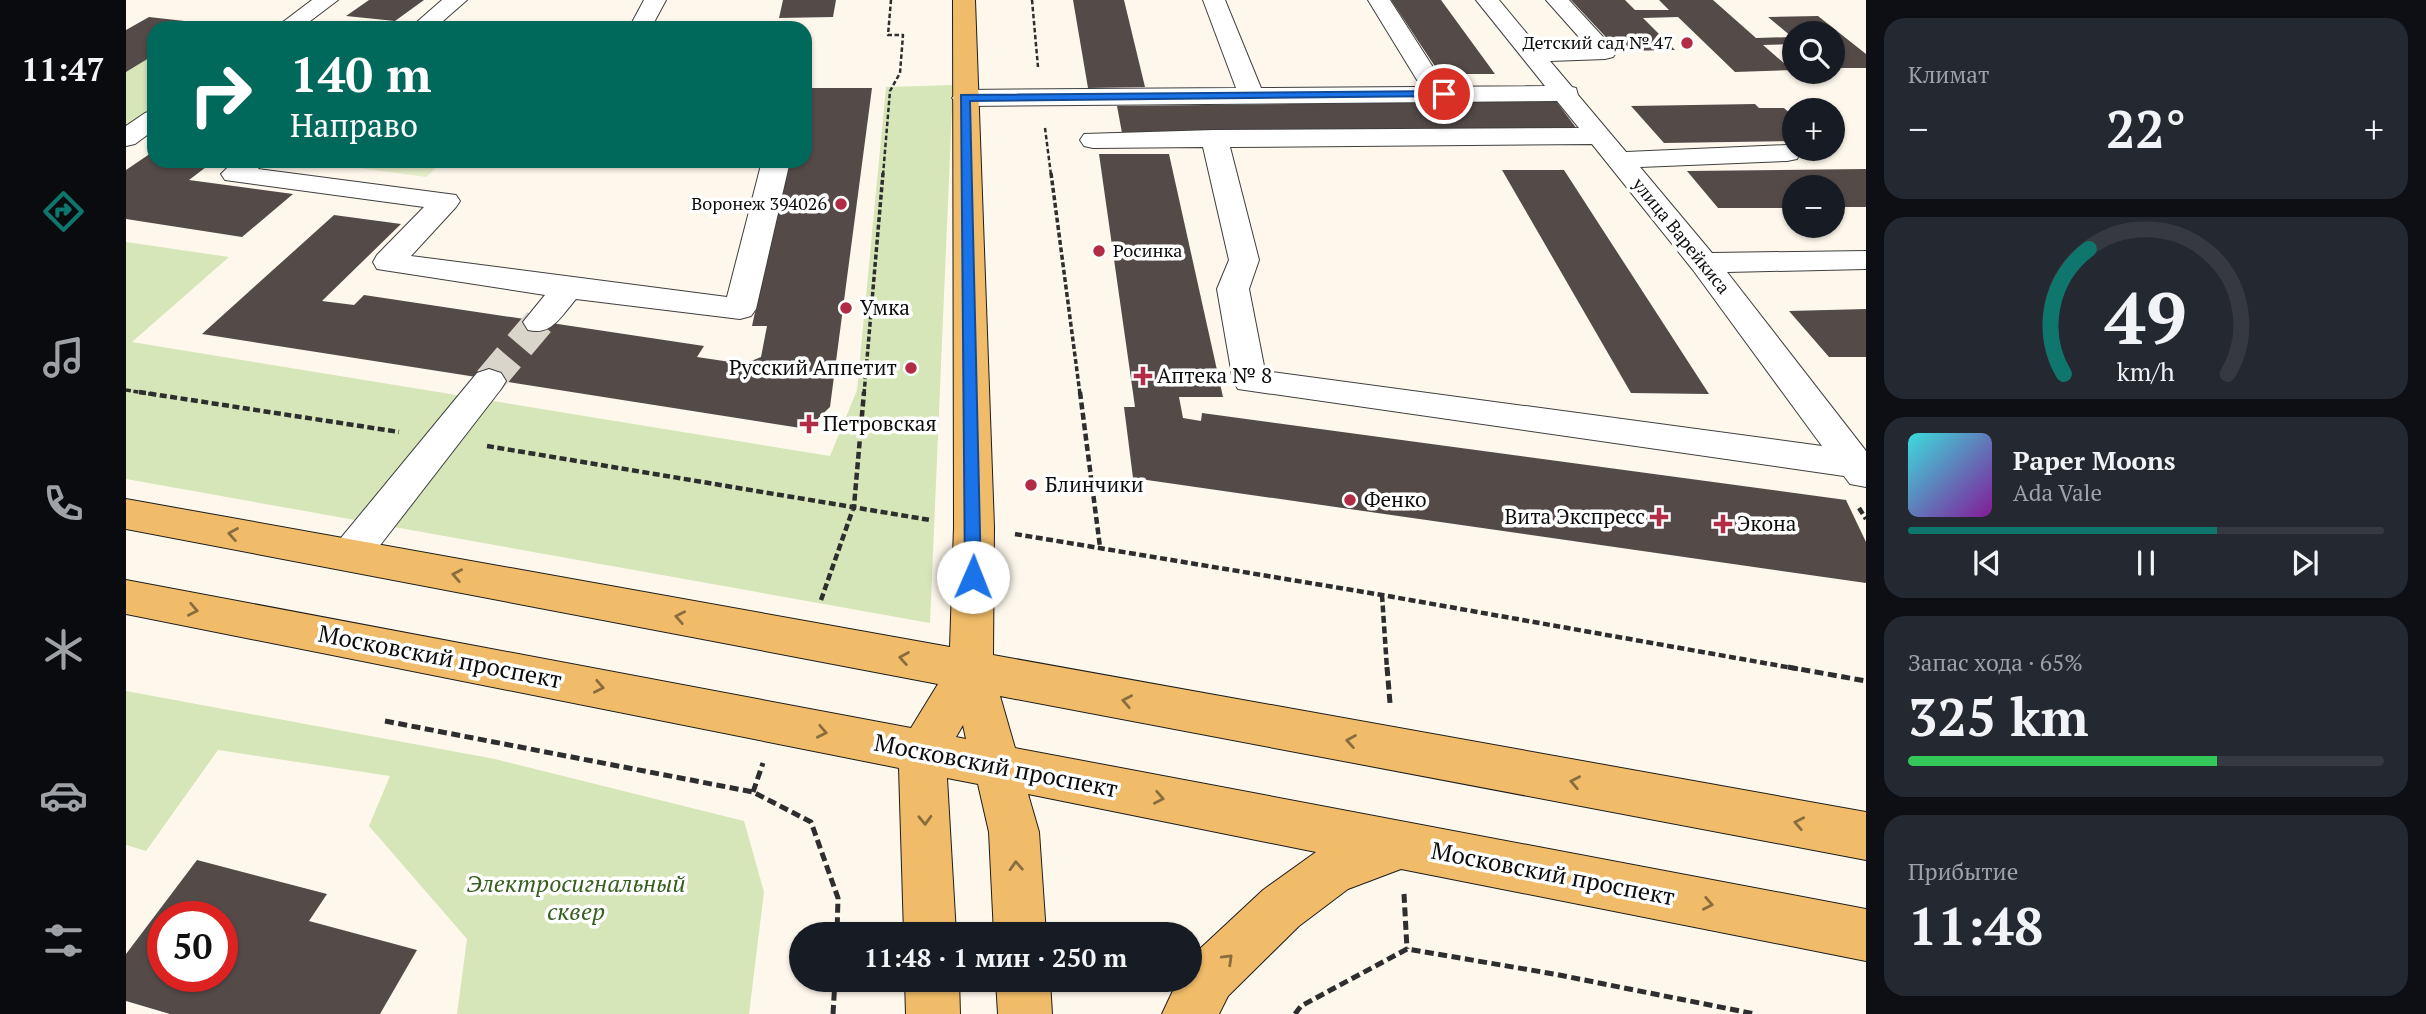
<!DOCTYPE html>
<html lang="ru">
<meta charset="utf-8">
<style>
:root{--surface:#171b24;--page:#242831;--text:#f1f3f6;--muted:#9ea1a6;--line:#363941;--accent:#0f766e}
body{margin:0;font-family:"PT Serif",serif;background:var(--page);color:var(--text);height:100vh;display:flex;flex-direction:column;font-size:26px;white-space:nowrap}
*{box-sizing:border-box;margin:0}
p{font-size:23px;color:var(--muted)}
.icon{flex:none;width:38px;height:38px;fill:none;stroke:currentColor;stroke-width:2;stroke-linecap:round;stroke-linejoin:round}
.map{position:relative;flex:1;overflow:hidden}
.sheet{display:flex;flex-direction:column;gap:18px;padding:18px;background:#0d0f14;width:560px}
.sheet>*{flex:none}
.hud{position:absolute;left:21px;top:21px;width:665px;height:147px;border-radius:21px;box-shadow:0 2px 5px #0004;background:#00695c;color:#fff;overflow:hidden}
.fabs{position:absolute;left:1656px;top:21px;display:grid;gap:14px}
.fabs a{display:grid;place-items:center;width:63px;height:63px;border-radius:50%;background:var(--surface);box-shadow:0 2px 5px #0004;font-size:35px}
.speed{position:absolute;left:21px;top:901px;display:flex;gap:14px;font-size:35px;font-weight:700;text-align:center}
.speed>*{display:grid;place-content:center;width:91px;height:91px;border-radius:50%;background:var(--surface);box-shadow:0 2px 5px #0004;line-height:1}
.speed .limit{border:10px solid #d22;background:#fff;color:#111}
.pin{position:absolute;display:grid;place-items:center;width:60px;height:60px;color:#fff;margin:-30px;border:4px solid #fff;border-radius:50%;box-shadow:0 2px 7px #0007}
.me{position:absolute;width:77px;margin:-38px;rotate:1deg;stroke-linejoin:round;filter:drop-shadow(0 0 5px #0008)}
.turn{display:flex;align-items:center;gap:24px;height:147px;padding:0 28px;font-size:32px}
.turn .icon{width:91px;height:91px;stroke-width:2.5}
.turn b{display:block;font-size:49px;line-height:60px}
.big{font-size:52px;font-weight:700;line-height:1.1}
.sheet .card{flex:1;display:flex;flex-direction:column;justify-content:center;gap:10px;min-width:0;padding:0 24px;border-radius:21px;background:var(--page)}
.sheet .dial{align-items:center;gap:0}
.dial svg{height:182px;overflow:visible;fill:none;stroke:var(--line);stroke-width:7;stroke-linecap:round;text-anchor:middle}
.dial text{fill:var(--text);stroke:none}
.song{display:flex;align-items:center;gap:21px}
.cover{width:84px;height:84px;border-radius:10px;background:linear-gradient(135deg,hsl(180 70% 55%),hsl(290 70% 35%))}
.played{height:7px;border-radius:4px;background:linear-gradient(90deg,var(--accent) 65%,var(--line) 65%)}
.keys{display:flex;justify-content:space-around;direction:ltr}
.heat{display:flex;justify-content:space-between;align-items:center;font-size:38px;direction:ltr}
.charge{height:10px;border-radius:5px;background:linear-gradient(90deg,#34c759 65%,var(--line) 0)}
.trip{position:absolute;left:663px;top:922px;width:413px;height:70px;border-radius:35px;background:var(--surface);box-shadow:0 2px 5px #0004;font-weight:700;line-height:70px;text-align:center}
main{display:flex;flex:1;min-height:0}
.dock{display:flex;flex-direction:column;width:126px;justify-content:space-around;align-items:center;background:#090b0e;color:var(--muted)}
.dock .icon{width:49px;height:49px}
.dock .active{color:var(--accent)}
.dock b{font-size:32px;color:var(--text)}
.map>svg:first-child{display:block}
.green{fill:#d6e6b8}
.pitch{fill:#e6eec9}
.building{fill:#544b49;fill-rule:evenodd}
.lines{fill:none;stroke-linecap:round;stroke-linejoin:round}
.minor-tunnel{stroke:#dad5ca;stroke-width:31;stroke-dasharray:31 16;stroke-linecap:butt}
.minor-casing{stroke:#3f3f3f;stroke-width:2}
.major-casing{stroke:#1d1d1d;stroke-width:2}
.path-far3{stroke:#2e2e2e;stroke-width:2.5;stroke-dasharray:4.5 2.5;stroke-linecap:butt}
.path-far2{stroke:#2e2e2e;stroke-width:3.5;stroke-dasharray:5 2.5;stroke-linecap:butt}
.path-far1{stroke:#2e2e2e;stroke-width:4.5;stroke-dasharray:7 3.5;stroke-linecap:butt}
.path{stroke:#2e2e2e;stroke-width:5;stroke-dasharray:9 4.5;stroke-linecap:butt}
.minor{fill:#fff;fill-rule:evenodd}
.major{fill:#f0bc69;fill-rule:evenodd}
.oneway{stroke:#896d3f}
.route{fill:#1a73e8;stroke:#114b97;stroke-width:2}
.poi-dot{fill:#b32c46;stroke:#fff;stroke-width:2.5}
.labels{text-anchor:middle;stroke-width:7;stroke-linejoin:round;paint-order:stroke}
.far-poi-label{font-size:18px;fill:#0c0c0c;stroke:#fff;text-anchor:end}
.far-street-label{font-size:18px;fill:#0c0c0c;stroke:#fff}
.poi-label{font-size:21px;fill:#0c0c0c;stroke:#fff;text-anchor:start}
.near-street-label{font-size:24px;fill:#0c0c0c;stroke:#fff}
.near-park-label{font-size:24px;font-style:italic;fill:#365f20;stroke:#fff}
</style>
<main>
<nav class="dock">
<b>11:47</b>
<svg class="icon active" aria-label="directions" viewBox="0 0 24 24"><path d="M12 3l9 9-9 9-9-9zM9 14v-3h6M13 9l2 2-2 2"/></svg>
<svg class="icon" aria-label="music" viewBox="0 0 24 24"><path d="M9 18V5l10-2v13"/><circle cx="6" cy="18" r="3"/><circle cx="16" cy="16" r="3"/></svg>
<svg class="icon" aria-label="phone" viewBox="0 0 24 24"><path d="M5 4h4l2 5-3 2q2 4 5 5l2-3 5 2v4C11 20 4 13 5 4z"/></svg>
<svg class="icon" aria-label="climate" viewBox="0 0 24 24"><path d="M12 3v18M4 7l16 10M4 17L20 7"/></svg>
<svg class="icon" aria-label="car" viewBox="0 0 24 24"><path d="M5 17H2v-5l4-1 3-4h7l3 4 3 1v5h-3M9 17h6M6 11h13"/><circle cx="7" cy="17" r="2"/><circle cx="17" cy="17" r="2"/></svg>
<svg class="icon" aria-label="filters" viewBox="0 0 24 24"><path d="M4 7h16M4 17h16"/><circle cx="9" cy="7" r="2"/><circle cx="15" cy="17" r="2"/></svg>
</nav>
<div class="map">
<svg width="1740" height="1014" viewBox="0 0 1740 1014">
<rect width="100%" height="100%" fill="#fef8ec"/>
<!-- green -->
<path class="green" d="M28,55v54l-28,19v-56z
M827,85l-23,538 -804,-144v-237l103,15 -97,85 698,114 27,-66 29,-303z
M0,691l369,68 249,62 20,71 -15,122h-292l10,-75 -98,-113 21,-50 -172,-26 -72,101 -20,-6z"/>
<!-- pitch -->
<path class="pitch" d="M216,161h102l-18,16 -88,-12z"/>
<!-- building -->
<path class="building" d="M243,0h55l-29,21 -49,-5z
M657,0h53l-3,17 -54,1z
M947,0h51l21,87 -57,1z
M1265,0h50l54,74h-55z
M1445,0h54l10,10h34l-10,-10h54l43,38 36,-1 -24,-20 50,-1 48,38v14h-34v-35h-38v11l-31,1 29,25 -57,2 -57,-55 -35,1 32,32 -56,1z
M23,17l62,7 -6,4h-51v27l-28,17v-42z
M679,88h67l-42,319 -23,22 -605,-95 132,-119 67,9 -79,77 32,4 10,-10 340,51 -7,11 47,7 17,-7 6,-31h-15l36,-165h17v-26l4,-11h-4z
M1430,101l21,28 -455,4 -5,-27z
M1629,104l4,4h25l10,9v24l-130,2 -33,-37z
M28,151v10h60l-25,19 104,14 -51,43 -116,-18v-49z
M973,154h70l54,243h-44l4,21 18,3 1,-8 644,87 20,42v41l-733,-105 -9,-71h11z
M1740,169v38h-34v-20h-38v21h-76l-31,-37z
M1376,170h62l145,224 -78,-1z
M1740,309v48h-37l-40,-46z
M71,860l130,34 -18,27 108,29 -37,64h-210l-44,-13v-47zM37,917h59v59h-59z"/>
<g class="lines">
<!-- minor-tunnel -->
<path class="minor-tunnel" d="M363,381l50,-59"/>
<!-- minor casing -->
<g class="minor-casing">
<path id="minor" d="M186,0h26l-37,28h-26z
M316,0h25l-32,28h-25z
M518,0h22l-15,28h-22z
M1077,0h22l36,88 284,-2 -69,-86h23l39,47 48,-2 -40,-45h23l48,52 -4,5 -8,2 -55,2 22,26 4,1 2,7 48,57 161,-7 11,4 2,4 -3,6 -10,2 -147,6 72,86 154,-2v18l-139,3 139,179v36l-16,-3 -6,-8 -606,-87 -5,-8 -16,-92 12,-29 -26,-113 -110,1 -9,-2 -4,-6 4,-6 130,-4 365,-2 -22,-27 -592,5 -9,-3 -4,-5 4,-5 9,-3 271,-2zM1466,144l101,126 129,176 -557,-75 -16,-82 10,-29 -29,-113z
M1242,0h22l48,75 -3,5 -9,2 -9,-2z
M28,110v20l-19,14 -9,2v-20l19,-13z
M108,161h31l-7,8 198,26 4,6 -4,6 -45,49 316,41 35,-136h28l-34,148 -5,7 -11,3 -164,-20c-15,17 -24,37 -48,31l-5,-8 22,-27 -168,-26 -4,-7 4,-7 47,-48 -199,-27 -4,-6z
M363,369l12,4 5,8 -5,8 -137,177 -14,5 -14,-5 -6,-11 6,-11 141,-171z"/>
</g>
<!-- major casing -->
<g class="major-casing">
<path id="major" d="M827,0h22l19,527 -1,128 873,157v48l-866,-164 15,52 851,161v52l-465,-92 -53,20 -49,37 -71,70 -9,18h-57l16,-34h12v-22l73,-68 53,-38 -288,-58 11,38 7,102h-52l-5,-102 -11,-48 -31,-6 9,156h-52l-5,-166 -773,-154v-34l785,148 27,-44 -812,-155v-30l824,148 4,-120zM837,725l3,14 -10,-2z
M779,980h54l1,34h-54z
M870,980h54l2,34h-54z"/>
</g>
<!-- path-far3 -->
<path class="path-far3" d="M906,0l6,67
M919,128l6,47
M757,175l7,-84 10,-18 3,-38h-15l3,-35"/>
<!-- path-far2 -->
<path class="path-far2" d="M925,173l29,221
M0,390l24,4
M738,394l19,-221"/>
<!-- path-far1 -->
<path class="path-far1" d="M13,392l260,40
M954,392l20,155
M361,446l443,74
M1733,508l7,11
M889,534l367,61 416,74
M1256,595l5,74
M695,600l33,-94 10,-114"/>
<!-- path -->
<path class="path" d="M1261,667l3,36
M1662,667l78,14
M259,721l368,71 58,30 27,76 -1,36
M627,792l10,-29
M1278,894l3,55
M707,1014l2,-34
M1169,1014l6,-8 106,-57 147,25 201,40"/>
<!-- minor -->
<use href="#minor" class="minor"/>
<!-- major -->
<use href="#major" class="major"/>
</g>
<!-- one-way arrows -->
<defs><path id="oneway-chevron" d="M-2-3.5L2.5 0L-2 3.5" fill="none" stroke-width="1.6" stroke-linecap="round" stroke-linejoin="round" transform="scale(1.75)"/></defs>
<g class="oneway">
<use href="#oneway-chevron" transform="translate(107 534) rotate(-170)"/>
<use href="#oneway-chevron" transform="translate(331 575) rotate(-169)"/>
<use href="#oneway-chevron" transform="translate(67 610) rotate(11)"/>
<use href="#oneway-chevron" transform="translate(554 617) rotate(-169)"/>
<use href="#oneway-chevron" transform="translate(778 658) rotate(-170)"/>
<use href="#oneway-chevron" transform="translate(473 687) rotate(11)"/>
<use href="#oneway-chevron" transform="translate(1001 701) rotate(-169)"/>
<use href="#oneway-chevron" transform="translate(696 732) rotate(11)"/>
<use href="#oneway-chevron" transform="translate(1225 741) rotate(-170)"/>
<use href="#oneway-chevron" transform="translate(1449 782) rotate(-169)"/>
<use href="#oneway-chevron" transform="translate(1033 798) rotate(11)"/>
<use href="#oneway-chevron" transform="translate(799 820) rotate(88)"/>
<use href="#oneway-chevron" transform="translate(1673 823) rotate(-169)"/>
<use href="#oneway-chevron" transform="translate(890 866) rotate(-93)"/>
<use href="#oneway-chevron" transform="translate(1582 904) rotate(11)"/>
<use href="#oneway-chevron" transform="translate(1102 959) rotate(-44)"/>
</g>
<!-- route -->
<path class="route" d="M1318,91l5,3 -2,2 -477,5 11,476 -2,5h-12l-2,-5 -4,-482z"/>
<!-- markers -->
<g class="poi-dot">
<circle cx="1561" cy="43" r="7"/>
<circle cx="715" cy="204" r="7"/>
<circle cx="973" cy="251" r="7"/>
<circle cx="720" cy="308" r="7"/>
<circle cx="785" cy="368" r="7"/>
<path d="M1013.5 365.5h7v7h7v7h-7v7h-7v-7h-7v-7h7z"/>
<path d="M679.5 413.5h7v7h7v7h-7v7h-7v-7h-7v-7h7z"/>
<circle cx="905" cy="485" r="7"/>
<circle cx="1224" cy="500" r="7"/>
<path d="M1529.5 506.5h7v7h7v7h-7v7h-7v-7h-7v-7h7z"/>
<path d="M1593.5 513.5h7v7h7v7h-7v7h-7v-7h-7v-7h7z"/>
</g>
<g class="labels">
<!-- far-poi labels -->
<g class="far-poi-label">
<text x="1547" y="49">Детский сад № 47</text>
<text x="701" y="210">Воронеж 394026</text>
<text x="987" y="257" text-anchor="start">Росинка</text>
</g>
<!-- far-street labels -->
<g class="far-street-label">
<text transform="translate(1555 236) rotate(51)" y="6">улица Варейкиса</text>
</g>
<!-- poi labels -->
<g class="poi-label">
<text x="734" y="315">Умка</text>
<text x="771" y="375" text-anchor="end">Русский Аппетит</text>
<text x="1031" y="383">Аптека № 8</text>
<text x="697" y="431">Петровская</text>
<text x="919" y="492">Блинчики</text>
<text x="1238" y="507">Фенко</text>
<text x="1519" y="524" text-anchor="end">Вита Экспресс</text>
<text x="1611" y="531">Экона</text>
</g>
<!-- near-street labels -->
<g class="near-street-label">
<text transform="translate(314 657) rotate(11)" y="8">Московский проспект</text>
<text transform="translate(870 766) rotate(11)" y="8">Московский проспект</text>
<text transform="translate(1427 874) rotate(11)" y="8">Московский проспект</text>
</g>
<!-- near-park labels -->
<g class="near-park-label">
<text x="450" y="892">Электросигнальный<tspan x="450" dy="28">сквер</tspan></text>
</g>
</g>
</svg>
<div class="fabs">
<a><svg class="icon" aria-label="search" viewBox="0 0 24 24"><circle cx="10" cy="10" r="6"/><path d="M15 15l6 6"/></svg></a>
<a>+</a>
<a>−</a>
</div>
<div class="speed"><div class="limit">50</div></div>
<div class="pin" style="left:1318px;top:94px;background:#d93025"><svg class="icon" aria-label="arrive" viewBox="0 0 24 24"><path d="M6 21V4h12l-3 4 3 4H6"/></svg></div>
<svg class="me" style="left:847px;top:577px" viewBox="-20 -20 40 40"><circle r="19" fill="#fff"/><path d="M0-13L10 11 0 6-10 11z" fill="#1a73e8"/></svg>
<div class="trip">11:48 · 1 мин · 250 m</div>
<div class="hud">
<div class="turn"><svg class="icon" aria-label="right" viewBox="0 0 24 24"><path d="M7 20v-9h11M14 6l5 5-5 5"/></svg><div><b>140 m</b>Направо</div></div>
</div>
</div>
<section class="sheet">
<div class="card"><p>Климат</p>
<div class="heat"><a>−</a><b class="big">22°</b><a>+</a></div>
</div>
<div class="card dial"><svg viewBox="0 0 100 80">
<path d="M14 69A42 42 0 1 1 86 69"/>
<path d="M14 69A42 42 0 0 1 25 14" stroke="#0f766e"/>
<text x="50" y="56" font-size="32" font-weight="700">49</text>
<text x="50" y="72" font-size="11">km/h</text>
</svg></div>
<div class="card">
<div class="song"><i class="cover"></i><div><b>Paper Moons</b><p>Ada Vale</p></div></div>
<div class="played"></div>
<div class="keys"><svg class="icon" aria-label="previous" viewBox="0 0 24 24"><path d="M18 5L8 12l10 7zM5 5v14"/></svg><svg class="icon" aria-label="pause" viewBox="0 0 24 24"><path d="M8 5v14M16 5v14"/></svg><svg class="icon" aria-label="next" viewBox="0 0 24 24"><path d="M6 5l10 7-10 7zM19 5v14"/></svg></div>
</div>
<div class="card"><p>Запас хода · 65%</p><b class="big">325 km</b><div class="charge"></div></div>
<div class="card"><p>Прибытие</p><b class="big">11:48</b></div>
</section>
</main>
